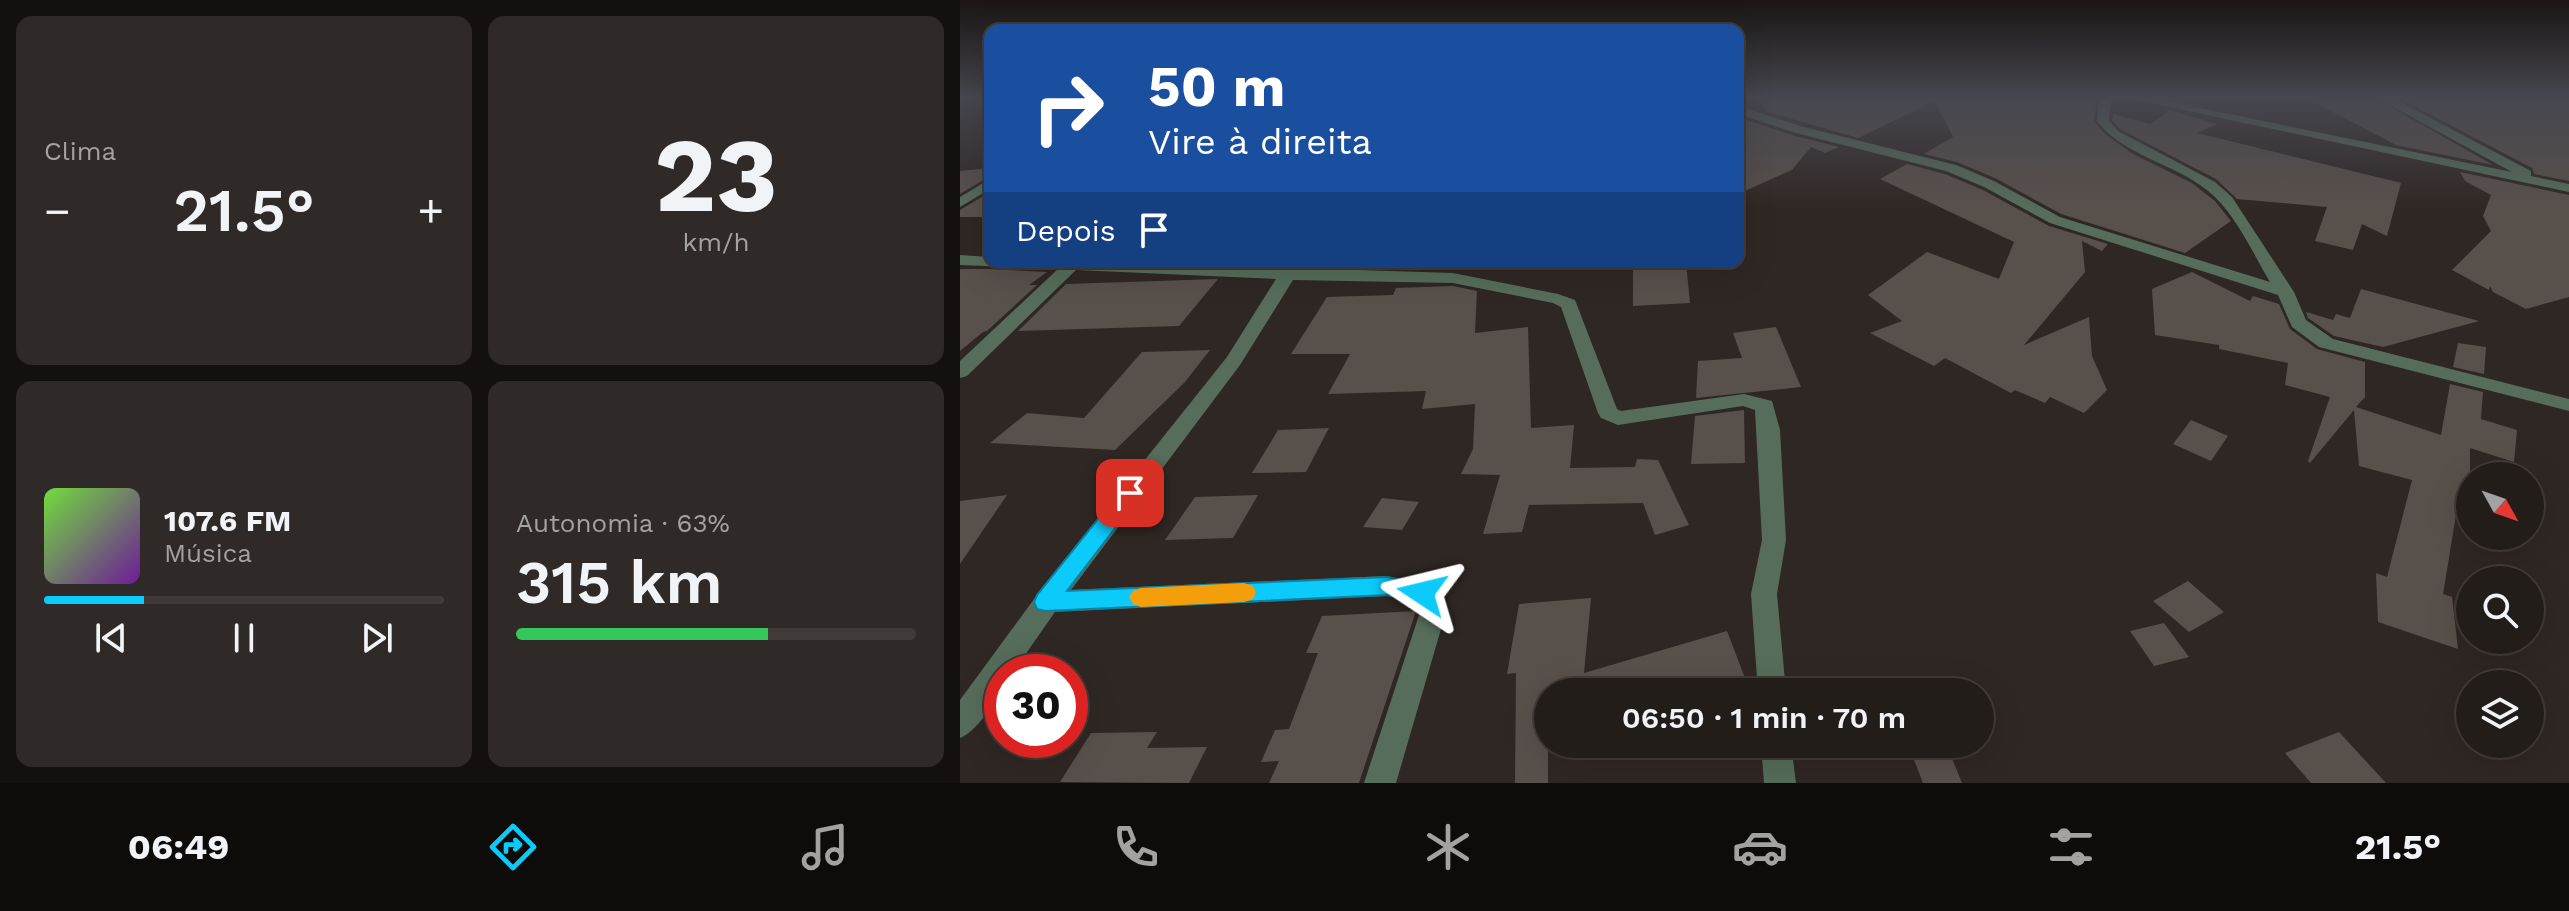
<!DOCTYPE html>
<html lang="pt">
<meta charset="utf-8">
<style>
:root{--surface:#231d1a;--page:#2f2a27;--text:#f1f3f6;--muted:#a3a2a2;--line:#403b39;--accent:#0ccafa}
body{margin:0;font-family:"Work Sans",sans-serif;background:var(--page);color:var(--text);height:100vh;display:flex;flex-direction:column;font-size:30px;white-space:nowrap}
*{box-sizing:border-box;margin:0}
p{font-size:26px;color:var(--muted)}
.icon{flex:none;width:44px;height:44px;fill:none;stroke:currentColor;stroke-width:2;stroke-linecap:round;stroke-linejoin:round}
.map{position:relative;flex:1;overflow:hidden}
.panel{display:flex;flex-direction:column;gap:16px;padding:16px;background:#13100e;width:960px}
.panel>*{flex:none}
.hud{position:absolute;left:24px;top:24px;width:760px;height:244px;border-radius:16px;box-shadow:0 8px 32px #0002,0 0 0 2px var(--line);background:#1a4fa0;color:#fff;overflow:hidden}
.needle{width:52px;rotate:130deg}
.tools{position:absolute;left:1496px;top:462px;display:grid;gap:16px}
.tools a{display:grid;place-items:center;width:88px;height:88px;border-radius:50%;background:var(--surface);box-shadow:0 8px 32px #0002,0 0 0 2px var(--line);font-size:40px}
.speed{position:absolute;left:24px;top:654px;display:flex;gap:16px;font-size:40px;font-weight:700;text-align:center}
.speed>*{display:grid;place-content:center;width:104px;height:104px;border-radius:50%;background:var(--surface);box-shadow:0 8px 32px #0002,0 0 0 2px var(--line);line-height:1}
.speed .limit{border:12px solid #d22;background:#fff;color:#111}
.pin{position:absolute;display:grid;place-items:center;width:68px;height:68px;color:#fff;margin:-34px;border-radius:16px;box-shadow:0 4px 12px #0006}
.me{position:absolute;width:88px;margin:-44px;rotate:280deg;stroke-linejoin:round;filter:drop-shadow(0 0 6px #0008)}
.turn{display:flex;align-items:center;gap:28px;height:168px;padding:0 32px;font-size:36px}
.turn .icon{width:104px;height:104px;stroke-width:2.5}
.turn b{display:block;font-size:56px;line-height:68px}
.then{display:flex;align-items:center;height:76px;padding:0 32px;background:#0003;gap:16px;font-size:30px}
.big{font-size:60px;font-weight:600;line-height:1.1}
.panel .card{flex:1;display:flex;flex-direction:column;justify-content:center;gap:12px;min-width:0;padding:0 28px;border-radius:16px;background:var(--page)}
.panel .dial{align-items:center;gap:0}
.dial b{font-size:104px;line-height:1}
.song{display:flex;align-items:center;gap:24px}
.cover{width:96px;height:96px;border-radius:12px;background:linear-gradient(135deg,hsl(100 70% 55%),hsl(280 70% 35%))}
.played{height:8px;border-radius:4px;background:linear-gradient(90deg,var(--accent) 25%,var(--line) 25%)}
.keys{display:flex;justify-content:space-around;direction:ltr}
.heat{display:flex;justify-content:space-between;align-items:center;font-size:44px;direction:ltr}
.charge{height:12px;border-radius:6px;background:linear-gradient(90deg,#34c759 63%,var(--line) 0)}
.panel .tiles{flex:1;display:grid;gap:16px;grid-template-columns:repeat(2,1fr)}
.trip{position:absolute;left:574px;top:678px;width:460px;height:80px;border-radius:40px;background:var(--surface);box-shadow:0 8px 32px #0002,0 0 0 2px var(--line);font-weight:600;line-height:80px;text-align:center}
.menu{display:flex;height:128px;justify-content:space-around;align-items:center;background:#0e0c0a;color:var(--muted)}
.menu .icon{width:56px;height:56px}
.menu .on{color:var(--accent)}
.menu b{font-size:36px;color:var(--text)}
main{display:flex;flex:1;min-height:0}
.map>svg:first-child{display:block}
.building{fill:#58504b}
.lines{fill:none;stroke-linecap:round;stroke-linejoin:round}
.minor{fill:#566d5b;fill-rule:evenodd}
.route{fill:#0ccafa;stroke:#0883a2;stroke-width:2}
.slow{fill:#f59e0b}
</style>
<main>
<section class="panel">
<div class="tiles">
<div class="card"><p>Clima</p>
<div class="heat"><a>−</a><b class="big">21.5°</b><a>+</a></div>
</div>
<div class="card dial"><b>23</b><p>km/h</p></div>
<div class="card">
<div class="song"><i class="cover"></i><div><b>107.6 FM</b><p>Música</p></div></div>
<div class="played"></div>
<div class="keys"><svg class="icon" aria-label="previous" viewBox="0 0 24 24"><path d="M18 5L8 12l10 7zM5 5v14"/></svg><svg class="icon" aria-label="pause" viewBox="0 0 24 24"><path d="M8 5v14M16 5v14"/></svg><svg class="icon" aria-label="next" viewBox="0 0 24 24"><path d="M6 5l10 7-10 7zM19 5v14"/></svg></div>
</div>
<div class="card"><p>Autonomia · 63%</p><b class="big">315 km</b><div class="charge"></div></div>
</div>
</section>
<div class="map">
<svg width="1609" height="783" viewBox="0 0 1609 783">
<rect width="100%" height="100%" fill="#2f2723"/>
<!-- building -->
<path class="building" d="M799,99h337l-2,22 12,14 27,19 59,29 23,18 16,20 -46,32 -124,-39 -66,-36 -38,-16 -33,-8 29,-17 -18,-36 -77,37 -93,-27z
M1348,99h68l117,66 -97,-20z
M1441,99h168v82l-35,-7 -2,-6z
M1210,110l47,14 -20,9 204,50 -14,53 -25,-12 -9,26 -38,-9 12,-34 -90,-8 -21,-20 -96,-50 -8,-9 1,-6 37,10z
M778,117l57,19 44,11 -14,6 -14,-6 -19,23 -54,24z
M947,164l38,10 38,16 66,36 59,18 -6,7 -20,-10 3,31 -61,73 65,-28 3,39 15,34 -23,23 -34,-16 -5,6 -30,-13 -4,3 -66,-35 -11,8 -64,-33 32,-12 -34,-26 59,-43 72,27 15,-37 -134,-63z
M30,168v8l-30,18v-23z
M1500,172l109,23v102l-43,12 -33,-17 -3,-6 -1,4 -37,-20 39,-39 -8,-15 8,-21 -26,-14z
M30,192v25h-30v-7z
M673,262h53l4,41 -57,3z
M0,269h28l59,3 -18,13h8l-50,46 -4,1 -23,19z
M1232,272l58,29 3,-5 26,8 11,25 27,20 48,13v35l-9,10 85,28 9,-51 33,8 -2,27 36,11 -3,32 -44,-14v73l-14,-6 -13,79 9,3 6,52 -80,-27 -2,-49 11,4 25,-97 -53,-14 -5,-56 -44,53 -2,-2 22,-64 -45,-12 3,-22 -69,-14v-4l-64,-10 -3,-46z
M258,279l-39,47 -161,5 48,-47z
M493,286l24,5 -2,42 53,-6 3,101 43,-3 -4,43 65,-1 2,-8 21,1 31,65 -34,10 -12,-32 -114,2 -7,27 -39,2 17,-59 -39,-1 12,-25 2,-45 -53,5 4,-18 -98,3 22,-40h-59l36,-57 66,-2 3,-7z
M1401,289l118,32 -96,26 -49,-11 -26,-18 -2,-6 27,8 3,-6 14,4z
M816,327l25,60 -105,11 2,-37 44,-3 -9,-25z
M1498,343l28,4 -2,27 -31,-7z
M250,350l-25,32 -70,68 -125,-7 37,-30 57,5 58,-66z
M784,410l1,53 -54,1 4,-48z
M1231,420l37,16 -17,25 -38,-17z
M369,428l-23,44 -54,1 26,-43z
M47,495l-47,69v-63z
M298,495l-25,43 -68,2 30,-43z
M422,498l37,4 -17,28 -39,-3z
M1228,581l36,31 -35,20 -36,-31z
M631,598l-7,75 143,-42 18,47 -47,14h-150v91h-33l1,-110 -9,1 12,-70z
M456,611l-57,172h-90l10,-22 -18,1 14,-32 14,-1 29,-76h-12l16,-37z
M1204,623l25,34 -35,9 -24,-35z
M197,732l-10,16 60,-1 -18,36 -129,-1 31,-49z
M1379,732l47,51h-75l-26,-30z
M948,744h38l16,39h-39z"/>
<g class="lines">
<!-- minor -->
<path class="minor" d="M1139,99h12l-2,22 9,10 97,51 17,15 62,95 12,28 27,19 236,60v12l-250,-64 -27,-20 -14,-32 -228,-72 -66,-36 -38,-16 -150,-38 -58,-19v-8l66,21 152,38 38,16 66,36 210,65c-18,-30 -35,-70 -63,-92 -34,-27 -83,-34 -110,-69z
M1172,99h24l356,73 -133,-73h15l137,72v5l38,8v8z
M30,179v10l-30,18v-10z
M0,255l30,2v5h120l343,11 105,21 17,6 42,109 4,2 123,-17 28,7 8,29 6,110 -9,54 9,98h-28l-7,-98 11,-54 -7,-130 -12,-4 -125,19 -17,-7 -3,-5 -37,-106 -8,-4 -100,-20 -160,-3 -53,85 -169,225 316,-14 44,10 15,26 -50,171h-32l56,-171 -6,-10 -27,-6 -332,16 -42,60h-11c0,21 -22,58 -42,66v-38l77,-105 190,-238 49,-78 -200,-9 -109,106 -7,2v-17l98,-92 -98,-4z
M801,744h30l5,39h-32z"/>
</g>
<!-- sky -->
<linearGradient id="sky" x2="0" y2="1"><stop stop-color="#1a1513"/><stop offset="0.47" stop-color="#474750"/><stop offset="1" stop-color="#474750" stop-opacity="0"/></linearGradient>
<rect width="1609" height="209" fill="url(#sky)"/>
<!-- route -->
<path class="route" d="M170,486l8,2 3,5 -3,5 -71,93 320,-14 44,9 3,7 -3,6 -9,3 -35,-7 -341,16 -9,-2 -3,-7 3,-7 86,-107z"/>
<!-- slow -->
<path class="slow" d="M284,583l9,3 3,6 -3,7 -9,3 -103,5 -8,-3 -4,-7 4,-6 8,-3z"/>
</svg>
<div class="tools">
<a><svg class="needle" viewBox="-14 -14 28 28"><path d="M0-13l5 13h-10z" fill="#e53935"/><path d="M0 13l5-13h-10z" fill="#a3a2a2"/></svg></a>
<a><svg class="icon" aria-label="search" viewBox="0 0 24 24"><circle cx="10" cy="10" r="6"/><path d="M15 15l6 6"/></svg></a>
<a><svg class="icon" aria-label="layers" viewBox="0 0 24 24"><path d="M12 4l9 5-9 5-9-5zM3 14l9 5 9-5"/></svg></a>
</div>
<div class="speed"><div class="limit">30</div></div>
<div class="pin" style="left:170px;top:493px;background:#d93025"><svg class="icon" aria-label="arrive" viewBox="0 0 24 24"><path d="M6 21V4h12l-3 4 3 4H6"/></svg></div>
<svg class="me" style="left:462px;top:593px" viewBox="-20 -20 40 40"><path d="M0-17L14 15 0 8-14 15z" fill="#0ccafa" stroke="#fff" stroke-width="4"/></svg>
<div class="trip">06:50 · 1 min · 70 m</div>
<div class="hud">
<div class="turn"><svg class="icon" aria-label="right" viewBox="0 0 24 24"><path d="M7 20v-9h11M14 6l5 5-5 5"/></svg><div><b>50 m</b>Vire à direita</div></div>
<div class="then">Depois<svg class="icon" aria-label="arrive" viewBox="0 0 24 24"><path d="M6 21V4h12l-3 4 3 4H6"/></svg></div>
</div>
</div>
</main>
<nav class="menu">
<b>06:49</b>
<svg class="icon on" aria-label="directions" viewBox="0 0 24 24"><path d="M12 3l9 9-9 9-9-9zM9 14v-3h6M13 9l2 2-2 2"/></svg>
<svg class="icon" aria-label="music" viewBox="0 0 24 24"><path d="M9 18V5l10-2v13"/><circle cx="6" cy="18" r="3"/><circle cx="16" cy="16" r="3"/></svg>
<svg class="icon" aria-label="phone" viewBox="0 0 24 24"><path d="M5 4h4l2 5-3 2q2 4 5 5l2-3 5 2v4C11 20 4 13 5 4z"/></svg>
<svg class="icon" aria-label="climate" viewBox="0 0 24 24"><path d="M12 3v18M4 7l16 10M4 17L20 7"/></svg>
<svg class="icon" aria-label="car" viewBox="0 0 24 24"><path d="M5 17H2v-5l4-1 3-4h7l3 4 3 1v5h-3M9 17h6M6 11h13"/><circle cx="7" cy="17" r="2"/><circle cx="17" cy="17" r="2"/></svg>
<svg class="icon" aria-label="filters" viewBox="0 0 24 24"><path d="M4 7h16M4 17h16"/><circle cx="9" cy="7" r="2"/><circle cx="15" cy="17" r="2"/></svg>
<b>21.5°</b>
</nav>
